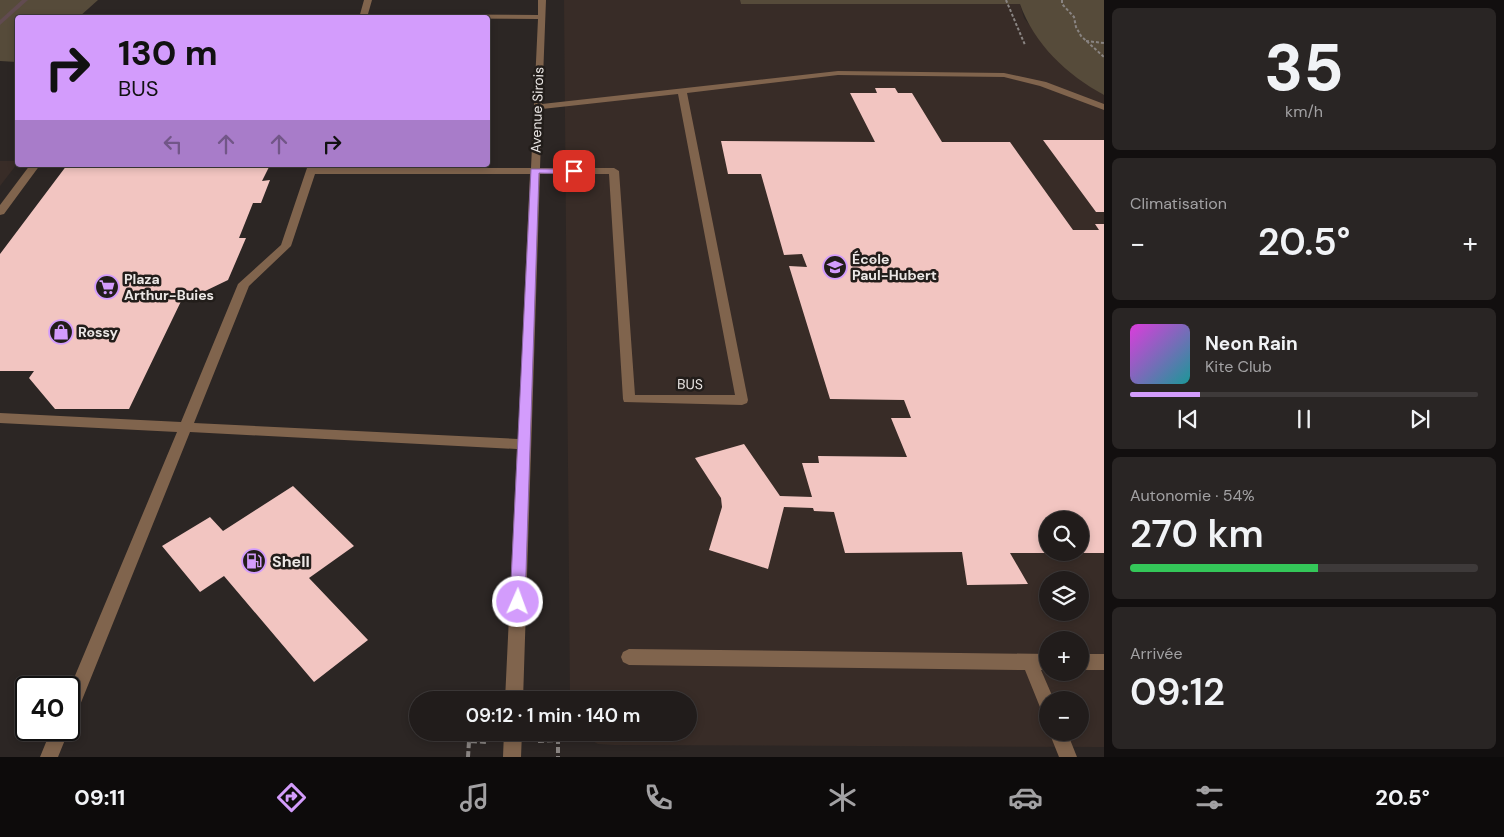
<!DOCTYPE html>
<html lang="fr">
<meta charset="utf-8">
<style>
:root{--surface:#211c1b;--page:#292524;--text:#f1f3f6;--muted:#a2a1a3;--line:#3e3a3a;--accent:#d39cfc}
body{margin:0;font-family:"DM Sans",sans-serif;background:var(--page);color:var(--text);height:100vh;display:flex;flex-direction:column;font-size:19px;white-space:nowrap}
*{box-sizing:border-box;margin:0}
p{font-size:16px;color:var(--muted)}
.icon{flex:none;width:28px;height:28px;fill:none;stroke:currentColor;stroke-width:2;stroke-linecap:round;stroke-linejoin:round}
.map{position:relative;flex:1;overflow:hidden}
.details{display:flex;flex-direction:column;gap:8px;padding:8px;background:#120f0f;width:400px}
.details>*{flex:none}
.banner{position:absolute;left:15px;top:15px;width:475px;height:152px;border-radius:5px;box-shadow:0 2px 8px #0003,0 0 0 1px var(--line);background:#d39cfc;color:#111;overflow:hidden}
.tools{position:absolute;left:1039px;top:511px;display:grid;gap:10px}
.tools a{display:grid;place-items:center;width:50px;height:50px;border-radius:50%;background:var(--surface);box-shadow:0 2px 8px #0003,0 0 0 1px var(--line);font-size:25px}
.speed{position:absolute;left:15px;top:676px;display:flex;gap:10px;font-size:25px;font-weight:700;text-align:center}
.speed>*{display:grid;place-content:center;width:65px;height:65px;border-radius:50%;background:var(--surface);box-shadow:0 2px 8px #0003,0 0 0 1px var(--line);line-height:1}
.speed .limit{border:2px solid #111;border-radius:8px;background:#fff;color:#111}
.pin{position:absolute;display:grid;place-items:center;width:42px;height:42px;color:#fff;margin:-21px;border-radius:10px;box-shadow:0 2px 8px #0006}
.me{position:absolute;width:55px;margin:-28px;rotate:2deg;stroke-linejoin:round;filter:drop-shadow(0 0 4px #0008)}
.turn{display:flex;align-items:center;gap:18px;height:105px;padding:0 20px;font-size:22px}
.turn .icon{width:65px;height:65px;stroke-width:2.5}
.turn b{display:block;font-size:35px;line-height:42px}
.lanes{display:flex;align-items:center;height:48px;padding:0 20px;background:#0003;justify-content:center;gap:25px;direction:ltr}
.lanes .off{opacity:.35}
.big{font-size:38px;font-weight:600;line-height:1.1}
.details .widget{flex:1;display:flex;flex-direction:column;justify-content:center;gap:8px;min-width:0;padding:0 18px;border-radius:8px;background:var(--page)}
.details .dial{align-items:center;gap:0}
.dial b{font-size:65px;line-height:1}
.song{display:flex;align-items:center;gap:15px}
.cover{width:60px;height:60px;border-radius:8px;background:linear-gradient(135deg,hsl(300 70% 55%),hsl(180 70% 35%))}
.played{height:5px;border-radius:2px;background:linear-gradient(90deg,var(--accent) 20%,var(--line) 20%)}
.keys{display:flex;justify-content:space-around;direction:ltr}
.heat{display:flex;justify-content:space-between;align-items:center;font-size:28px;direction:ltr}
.charge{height:8px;border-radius:4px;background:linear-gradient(90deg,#34c759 54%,var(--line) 0)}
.trip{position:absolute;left:409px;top:691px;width:288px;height:50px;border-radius:25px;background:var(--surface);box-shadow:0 2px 8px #0003,0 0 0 1px var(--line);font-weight:600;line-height:50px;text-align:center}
.tab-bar{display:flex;height:80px;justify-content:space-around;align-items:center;background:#0d0b0b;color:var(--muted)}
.tab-bar .icon{width:35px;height:35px}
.tab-bar .current{color:var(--accent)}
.tab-bar b{font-size:22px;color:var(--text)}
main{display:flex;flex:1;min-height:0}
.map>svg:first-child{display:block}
.built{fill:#382c27;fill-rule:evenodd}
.green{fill:#564b3a}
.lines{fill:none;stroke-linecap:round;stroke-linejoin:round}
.stream{fill:#614b50;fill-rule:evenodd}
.building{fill:#f2c5c1}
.path-far1{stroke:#898482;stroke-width:2;stroke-dasharray:3 2;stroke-linecap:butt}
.path{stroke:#898482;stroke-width:4;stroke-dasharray:6 3;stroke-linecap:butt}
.minor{fill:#80644d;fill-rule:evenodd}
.route{fill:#d39cfc;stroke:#8965a4}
.labels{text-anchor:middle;stroke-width:5;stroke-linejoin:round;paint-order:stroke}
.street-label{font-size:14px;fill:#ece8e6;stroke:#221d1a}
.poi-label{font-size:14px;font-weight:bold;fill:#ece8e6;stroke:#221d1a;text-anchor:start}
.near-poi-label{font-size:16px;font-weight:bold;fill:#ece8e6;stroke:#221d1a;text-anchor:start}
</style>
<main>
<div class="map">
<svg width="1104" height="757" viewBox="0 0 1104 757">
<rect width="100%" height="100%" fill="#2c2624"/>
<!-- built -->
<path class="built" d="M564,0h176l1,4h279l4,14 34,43 32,25 14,9v652l-490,-2 -16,-1 -15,-8 -3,-3 108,-1v-32h-118zM1048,520h32v32h-32zM1048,580h32v32h-32zM1048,640h32v32h-32zM1048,700h32v32h-32z
M0,161h18l-1,3 -17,22z"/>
<!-- green -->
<path class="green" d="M0,0h98l-19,17 -61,1 -1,44 -17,-1z
M740,0h364v95c-37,-20 -70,-51 -84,-91h-279z"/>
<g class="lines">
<!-- stream -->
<path class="stream" d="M22,0h6l-28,25v-5z"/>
</g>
<!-- building -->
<path class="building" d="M875,88h20l3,5h14l30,49h68l63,88h26l-4,-6h9v329h-24v-33h-32v33h-38l18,31 -61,1 -5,-33 -117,1 -11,-41 -20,-1 -1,-3 -29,-1 -16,62 -59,-19 13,-43 -1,-9 -26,-40 49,-14 36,52 32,1 -10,-34h17l-1,-7 89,1 -16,-39h20l-7,-18 -74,-1 -41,-133 18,1 -5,-13 -18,1 -23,-81h-33l-7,-33 154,1 -25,-49h27z
M1043,140h61v72h-8z
M67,165h203l-8,16 8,-1 -9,23h-8l-14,35h7l-18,42 -27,13h-16l-56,116h-74l-26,-31 5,-7h-34v-117z
M293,486l61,60 -45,32 59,62 -54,42 -90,-106 -24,16 -38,-46 48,-29 13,14z"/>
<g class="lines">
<!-- path-far1 -->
<path class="path-far1" d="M1006,0l19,45
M1062,0v4l12,13 2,10 5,9 23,21
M1086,41l18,2"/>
<!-- path -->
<path class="path" d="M538,741l20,-1v17
M468,757l1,-16 18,1"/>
<!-- minor -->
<path class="minor" d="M364,0h8l-4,14 170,1v-15h8l-4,104 296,-33 166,2 42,9 58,22v6l-64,-24 -36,-9 -166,-2 -151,18 61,307 -1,3 -5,2 -118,-3 -1,-3 -14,-225h-69l-17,526h-18l12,-251 -327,-17 -112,278 -3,6 -6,2v-28l108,-258 -177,-9v-10l181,9 57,-138 43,-39 27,-80h10l-1,3h214l7,-149 -179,-1zM678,94l57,301h-100l-16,-224 -5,-3h-74l2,-59zM315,174h215l-12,265 -324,-16 55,-137 42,-40z
M30,165h10l-36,49 -4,1v-10z
M629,649l419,5v16h-7l13,30h-6v14l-6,-2 -17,-42 -396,-5 -6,-3 -2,-5 2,-5z
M1080,654h24v16h-24z
M51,730h18l-11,27h-18z
M504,732h18l-1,25h-18z
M1049,732h18l10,25h-18z"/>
</g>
<!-- route -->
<path class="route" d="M531,169h43l4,2 -4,3 -35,-1 -14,429 -2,4 -5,2 -6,-2 -2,-4z"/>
<!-- icons -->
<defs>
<g id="school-ring" transform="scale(1.25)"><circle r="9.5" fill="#221d1a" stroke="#d39cfc" stroke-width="1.5"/><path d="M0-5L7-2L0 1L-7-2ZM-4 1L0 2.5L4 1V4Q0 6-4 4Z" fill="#d39cfc"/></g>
<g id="supermarket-ring" transform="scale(1.25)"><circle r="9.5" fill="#221d1a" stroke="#d39cfc" stroke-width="1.5"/><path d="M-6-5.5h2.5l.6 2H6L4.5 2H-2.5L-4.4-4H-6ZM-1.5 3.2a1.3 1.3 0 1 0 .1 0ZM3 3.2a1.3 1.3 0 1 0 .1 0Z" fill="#d39cfc"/></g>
<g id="shop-ring" transform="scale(1.25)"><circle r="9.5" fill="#221d1a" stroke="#d39cfc" stroke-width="1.5"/><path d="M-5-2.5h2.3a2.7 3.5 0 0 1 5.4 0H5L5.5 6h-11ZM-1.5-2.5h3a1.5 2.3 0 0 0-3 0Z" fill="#d39cfc"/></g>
<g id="fuel-ring" transform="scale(1.25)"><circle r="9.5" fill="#221d1a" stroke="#d39cfc" stroke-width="1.5"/><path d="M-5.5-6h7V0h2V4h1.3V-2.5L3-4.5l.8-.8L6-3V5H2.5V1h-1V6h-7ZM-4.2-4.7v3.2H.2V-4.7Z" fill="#d39cfc"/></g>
</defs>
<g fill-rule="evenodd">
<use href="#school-ring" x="835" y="267"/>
<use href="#supermarket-ring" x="107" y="287"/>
<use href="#shop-ring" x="61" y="332"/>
<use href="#fuel-ring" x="254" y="561"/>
</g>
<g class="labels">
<!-- street labels -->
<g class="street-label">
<text transform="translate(537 110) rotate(-88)" y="5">Avenue Sirois</text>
<text transform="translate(690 384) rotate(1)" y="5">BUS</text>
</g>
<!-- poi labels -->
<g class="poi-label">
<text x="852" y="264">École<tspan x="852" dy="16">Paul-Hubert</tspan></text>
<text x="124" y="284">Plaza<tspan x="124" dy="16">Arthur-Buies</tspan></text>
<text x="78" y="337">Rossy</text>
</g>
<!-- near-poi labels -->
<g class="near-poi-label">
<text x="272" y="567">Shell</text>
</g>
</g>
</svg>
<div class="tools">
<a><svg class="icon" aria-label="search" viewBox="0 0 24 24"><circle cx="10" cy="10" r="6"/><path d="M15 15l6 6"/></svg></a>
<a><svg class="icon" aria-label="layers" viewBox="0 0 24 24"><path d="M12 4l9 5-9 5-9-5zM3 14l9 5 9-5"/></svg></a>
<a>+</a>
<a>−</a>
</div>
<div class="speed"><div class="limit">40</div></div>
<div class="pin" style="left:574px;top:171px;background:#d93025"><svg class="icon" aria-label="arrive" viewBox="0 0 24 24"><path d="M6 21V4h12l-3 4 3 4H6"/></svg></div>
<svg class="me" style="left:518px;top:602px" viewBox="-20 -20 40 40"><circle r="17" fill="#d39cfc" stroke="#fff" stroke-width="3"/><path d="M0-11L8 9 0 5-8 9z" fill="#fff"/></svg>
<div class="trip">09:12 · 1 min · 140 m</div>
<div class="banner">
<div class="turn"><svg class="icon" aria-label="right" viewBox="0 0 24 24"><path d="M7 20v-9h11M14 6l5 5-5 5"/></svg><div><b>130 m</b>BUS</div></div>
<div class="lanes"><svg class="icon off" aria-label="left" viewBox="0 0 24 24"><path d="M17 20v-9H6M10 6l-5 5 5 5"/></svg><svg class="icon off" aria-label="ahead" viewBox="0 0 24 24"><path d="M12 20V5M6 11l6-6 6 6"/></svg><svg class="icon off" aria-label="ahead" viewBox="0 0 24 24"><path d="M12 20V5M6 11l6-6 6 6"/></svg><svg class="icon" aria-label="right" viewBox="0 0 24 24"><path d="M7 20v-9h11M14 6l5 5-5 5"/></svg></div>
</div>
</div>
<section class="details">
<div class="widget dial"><b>35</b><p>km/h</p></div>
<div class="widget"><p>Climatisation</p>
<div class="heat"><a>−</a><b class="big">20.5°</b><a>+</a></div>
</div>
<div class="widget">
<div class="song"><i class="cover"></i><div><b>Neon Rain</b><p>Kite Club</p></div></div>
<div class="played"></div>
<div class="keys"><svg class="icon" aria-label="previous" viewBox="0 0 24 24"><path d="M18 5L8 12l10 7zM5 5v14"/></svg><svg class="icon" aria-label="pause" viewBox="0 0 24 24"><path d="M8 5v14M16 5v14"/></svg><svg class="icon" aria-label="next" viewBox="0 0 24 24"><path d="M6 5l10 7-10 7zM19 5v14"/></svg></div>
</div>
<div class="widget"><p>Autonomie · 54%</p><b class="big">270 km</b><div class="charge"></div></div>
<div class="widget"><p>Arrivée</p><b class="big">09:12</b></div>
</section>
</main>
<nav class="tab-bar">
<b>09:11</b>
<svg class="icon current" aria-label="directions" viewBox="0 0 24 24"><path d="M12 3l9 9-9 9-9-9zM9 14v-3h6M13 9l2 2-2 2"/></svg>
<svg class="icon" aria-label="music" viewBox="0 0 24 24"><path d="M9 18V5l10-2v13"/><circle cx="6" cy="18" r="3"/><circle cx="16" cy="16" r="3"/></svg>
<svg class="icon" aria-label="phone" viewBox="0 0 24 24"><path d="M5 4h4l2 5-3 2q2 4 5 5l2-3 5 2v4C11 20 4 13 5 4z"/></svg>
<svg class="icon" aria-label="climate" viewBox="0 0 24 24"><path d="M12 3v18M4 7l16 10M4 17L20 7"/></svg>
<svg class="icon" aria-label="car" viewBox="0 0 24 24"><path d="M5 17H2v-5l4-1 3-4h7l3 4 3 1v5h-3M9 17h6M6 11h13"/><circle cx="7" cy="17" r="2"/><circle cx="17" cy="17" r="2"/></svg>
<svg class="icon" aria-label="filters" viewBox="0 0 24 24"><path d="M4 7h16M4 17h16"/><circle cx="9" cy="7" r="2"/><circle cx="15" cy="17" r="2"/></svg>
<b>20.5°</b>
</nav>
